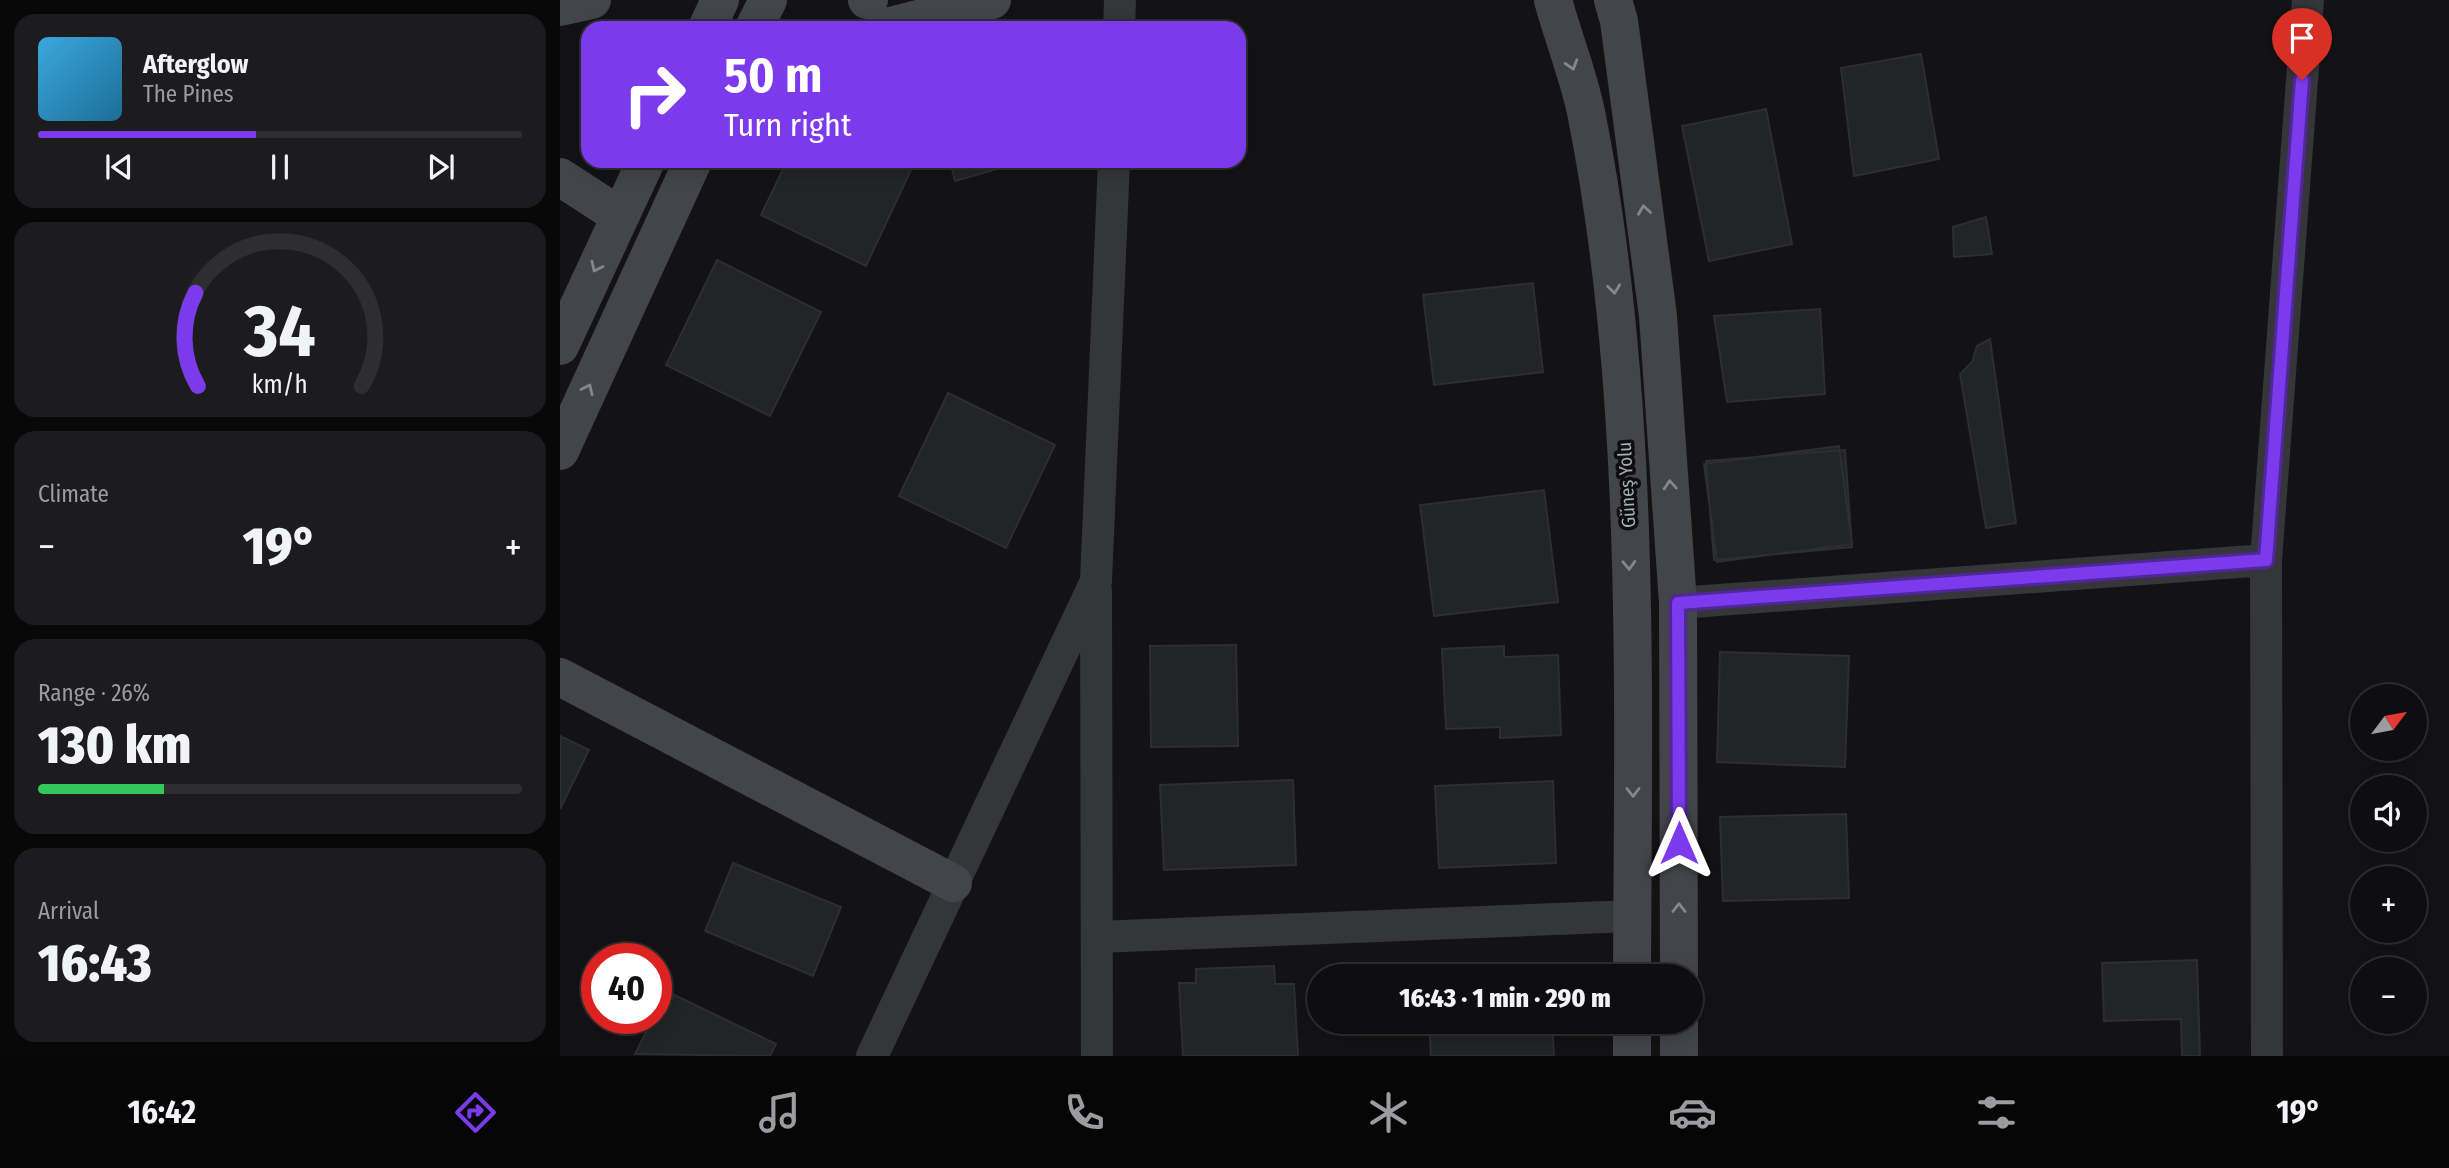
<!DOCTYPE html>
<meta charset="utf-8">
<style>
:root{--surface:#0e0e10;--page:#1c1c1e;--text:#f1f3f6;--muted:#9b9c9f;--line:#2e2e30;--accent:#7c3aed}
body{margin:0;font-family:"Fira Sans Condensed",sans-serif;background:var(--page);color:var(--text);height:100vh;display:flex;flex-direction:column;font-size:26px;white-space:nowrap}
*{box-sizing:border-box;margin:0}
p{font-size:23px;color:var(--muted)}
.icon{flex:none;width:38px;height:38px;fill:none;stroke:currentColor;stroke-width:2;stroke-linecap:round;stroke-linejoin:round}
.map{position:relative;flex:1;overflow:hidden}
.drawer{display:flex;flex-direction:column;gap:14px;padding:14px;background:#080809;width:560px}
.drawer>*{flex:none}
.hud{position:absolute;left:21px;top:21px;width:665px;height:147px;border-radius:21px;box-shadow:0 4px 18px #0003,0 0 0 2px var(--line);background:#7c3aed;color:#fff;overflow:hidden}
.needle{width:46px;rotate:58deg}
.controls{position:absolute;left:1790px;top:684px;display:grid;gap:14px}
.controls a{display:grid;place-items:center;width:77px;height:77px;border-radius:50%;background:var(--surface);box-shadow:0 4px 18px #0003,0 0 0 2px var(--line);font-size:35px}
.speed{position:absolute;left:21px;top:943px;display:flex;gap:14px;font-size:35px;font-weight:700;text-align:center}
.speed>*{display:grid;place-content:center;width:91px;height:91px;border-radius:50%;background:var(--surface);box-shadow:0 4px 18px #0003,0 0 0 2px var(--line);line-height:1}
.speed .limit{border:10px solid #d22;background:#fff;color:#111}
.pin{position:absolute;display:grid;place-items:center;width:60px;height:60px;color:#fff;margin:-72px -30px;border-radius:50% 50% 50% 0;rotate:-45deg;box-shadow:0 0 7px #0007}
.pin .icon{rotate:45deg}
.me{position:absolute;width:77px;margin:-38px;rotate:0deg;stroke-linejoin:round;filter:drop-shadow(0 0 5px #0008)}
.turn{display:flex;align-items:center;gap:24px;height:147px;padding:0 28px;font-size:32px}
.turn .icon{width:91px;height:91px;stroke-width:2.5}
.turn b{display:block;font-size:49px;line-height:60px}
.big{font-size:52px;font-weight:800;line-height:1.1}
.drawer .widget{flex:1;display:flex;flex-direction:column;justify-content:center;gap:10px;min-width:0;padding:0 24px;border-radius:21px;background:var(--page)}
.drawer .dial{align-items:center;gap:0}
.dial svg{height:182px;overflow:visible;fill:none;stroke:var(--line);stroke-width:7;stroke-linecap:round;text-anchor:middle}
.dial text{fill:var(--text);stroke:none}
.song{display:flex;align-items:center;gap:21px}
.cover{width:84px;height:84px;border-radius:10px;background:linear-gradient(135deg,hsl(200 70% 55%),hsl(200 70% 35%))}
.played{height:7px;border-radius:4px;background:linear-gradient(90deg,var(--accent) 45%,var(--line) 45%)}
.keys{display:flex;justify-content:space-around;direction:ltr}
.heat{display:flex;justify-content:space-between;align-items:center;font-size:38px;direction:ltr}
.charge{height:10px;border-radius:5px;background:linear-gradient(90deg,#34c759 26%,var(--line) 0)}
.trip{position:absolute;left:747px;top:964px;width:396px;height:70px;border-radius:35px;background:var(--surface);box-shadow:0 4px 18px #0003,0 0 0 2px var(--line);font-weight:800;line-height:70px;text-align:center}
.menu{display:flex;height:112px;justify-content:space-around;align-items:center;background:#060606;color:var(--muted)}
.menu .icon{width:49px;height:49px}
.menu .current{color:var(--accent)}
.menu b{font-size:32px;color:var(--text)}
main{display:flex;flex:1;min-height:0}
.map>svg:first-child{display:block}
.building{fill:#232426;stroke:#2d2e31;stroke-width:2}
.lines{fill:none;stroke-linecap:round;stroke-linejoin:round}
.street{stroke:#35363a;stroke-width:32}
.secondary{stroke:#43454a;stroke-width:38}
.oneway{stroke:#83878f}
.route-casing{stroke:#51269a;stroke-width:18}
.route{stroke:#7c3aed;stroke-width:12}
.labels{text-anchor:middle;stroke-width:7;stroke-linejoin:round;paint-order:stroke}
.street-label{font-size:19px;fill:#a6abb4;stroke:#0e0e10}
</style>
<main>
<section class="drawer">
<div class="widget">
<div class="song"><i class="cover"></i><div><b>Afterglow</b><p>The Pines</p></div></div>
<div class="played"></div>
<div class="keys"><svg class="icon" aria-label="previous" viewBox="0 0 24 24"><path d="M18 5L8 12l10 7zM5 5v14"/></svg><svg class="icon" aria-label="pause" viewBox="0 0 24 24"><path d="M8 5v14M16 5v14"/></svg><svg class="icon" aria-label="next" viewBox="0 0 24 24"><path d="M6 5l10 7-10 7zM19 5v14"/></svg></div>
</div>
<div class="widget dial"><svg viewBox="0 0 100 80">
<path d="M14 69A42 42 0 1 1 86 69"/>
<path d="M14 69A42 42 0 0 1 13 28" stroke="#7c3aed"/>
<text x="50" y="56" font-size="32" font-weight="700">34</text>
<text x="50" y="72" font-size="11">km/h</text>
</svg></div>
<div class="widget"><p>Climate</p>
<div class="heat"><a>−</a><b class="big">19°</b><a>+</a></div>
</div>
<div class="widget"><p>Range · 26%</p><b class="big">130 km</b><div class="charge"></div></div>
<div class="widget"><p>Arrival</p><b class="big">16:43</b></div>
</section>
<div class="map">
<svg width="1889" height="1056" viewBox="0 0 1889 1056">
<rect width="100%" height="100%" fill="#131315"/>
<!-- building -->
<path class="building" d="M1361,54l18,105 -85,17 -13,-108z
M1206,109l26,135 -83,17 -27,-135z
M227,161h105l19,9 -45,96 -105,-51z
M390,161h76l-71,20z
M1426,217l6,37 -38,3 -1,-30z
M157,260l104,52 -51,104 -104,-51z
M973,283l10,89 -109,13 -11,-90z
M1260,309l5,85 -98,8 -13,-86z
M1430,339l26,184 -30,5 -26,-154 12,-12 5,-16z
M388,393l107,52 -49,103 -107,-52z
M1279,446l13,98 -135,18 -13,-98z
M1285,450l7,97 -138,13 -8,-99z
M984,490l14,112 -124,14 -14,-111z
M676,645l2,101 -87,1 -1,-101z
M944,646v11l54,-2 3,80 -61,3v-11l-54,2 -4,-80z
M1160,652l129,4 -4,111 -128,-5z
M0,736l29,14 -29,59z
M733,780l3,85 -132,5 -4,-85z
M993,781l3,82 -117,5 -4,-82z
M1286,814l3,84 -126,3 -3,-84z
M173,863l108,44 -28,69 -108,-45z
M1637,960l3,96h-18l-1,-37 -77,2 -2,-58z
M714,966l1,18h19l4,72h-115l-4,-73h17v-14z
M106,991l110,53 -6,12 -135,-2 18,-36h3v-7z
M869,1022h123l2,34h-123z"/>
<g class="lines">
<!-- street -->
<path class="street" d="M559,28l1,-28
M536,590l1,466
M1118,603l588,-43
M537,937l535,-21
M312,1056l224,-475 18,-420
M1707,1056l-1,-496 42,-560"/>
<!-- secondary -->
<path class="secondary" d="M307,0h2
M993,0c10,37 25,74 33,112 56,280 47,580 46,864
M1053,0l6,21 39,295 20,287 1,373
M0,7l32,-7
M147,28l13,-28
M194,28l14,-28
M323,28l109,-28
M0,177l60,39
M0,346l86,-185
M0,451l133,-290
M0,677l393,206
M1119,1022v34
M1072,1056v-34"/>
</g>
<!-- one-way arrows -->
<defs><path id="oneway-chevron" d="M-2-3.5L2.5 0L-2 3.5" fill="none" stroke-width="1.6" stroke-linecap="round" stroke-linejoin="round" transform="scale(1.75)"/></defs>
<g class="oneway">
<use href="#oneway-chevron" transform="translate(1012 65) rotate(73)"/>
<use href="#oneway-chevron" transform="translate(1084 210) rotate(-98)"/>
<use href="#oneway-chevron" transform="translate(36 267) rotate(115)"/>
<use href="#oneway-chevron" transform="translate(1054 289) rotate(83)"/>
<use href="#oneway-chevron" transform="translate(28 389) rotate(-65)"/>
<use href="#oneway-chevron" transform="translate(1110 485) rotate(-94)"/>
<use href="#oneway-chevron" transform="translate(1069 565) rotate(88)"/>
<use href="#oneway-chevron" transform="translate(1073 792) rotate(90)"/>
<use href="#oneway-chevron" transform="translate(1119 908) rotate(-90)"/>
</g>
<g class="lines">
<!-- route casing -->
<g class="route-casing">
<path id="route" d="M1119,843l-1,-240 588,-43 36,-480"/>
</g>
<!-- route -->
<use href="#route" class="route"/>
</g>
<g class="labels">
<!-- street labels -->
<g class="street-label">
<text transform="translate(1066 485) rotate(-93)" y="7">Güneş Yolu</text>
</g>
</g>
</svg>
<div class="controls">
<a><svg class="needle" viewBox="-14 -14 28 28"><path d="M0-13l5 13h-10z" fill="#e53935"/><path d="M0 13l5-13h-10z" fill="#9b9c9f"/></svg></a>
<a><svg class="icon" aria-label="sound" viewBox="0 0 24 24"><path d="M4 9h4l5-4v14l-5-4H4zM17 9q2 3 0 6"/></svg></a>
<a>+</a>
<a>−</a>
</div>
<div class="speed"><div class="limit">40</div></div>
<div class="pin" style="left:1742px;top:80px;background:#d93025"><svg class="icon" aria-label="arrive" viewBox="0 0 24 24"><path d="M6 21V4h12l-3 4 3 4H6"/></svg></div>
<svg class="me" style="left:1119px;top:843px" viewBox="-20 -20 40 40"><path d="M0-17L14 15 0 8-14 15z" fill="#7c3aed" stroke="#fff" stroke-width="4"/></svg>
<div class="trip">16:43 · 1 min · 290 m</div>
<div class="hud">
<div class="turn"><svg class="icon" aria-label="right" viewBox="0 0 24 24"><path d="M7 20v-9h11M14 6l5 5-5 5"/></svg><div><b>50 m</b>Turn right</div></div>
</div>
</div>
</main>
<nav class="menu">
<b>16:42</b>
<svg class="icon current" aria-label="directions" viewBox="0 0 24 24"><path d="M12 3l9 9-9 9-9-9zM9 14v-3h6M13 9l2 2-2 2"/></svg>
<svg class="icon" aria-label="music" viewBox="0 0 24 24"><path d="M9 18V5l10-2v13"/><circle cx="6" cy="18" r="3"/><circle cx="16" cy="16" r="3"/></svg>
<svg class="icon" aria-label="phone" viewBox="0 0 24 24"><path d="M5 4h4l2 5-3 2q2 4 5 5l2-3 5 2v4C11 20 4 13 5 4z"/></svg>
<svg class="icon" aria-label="climate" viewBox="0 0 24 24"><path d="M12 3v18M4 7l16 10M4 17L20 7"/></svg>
<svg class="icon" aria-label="car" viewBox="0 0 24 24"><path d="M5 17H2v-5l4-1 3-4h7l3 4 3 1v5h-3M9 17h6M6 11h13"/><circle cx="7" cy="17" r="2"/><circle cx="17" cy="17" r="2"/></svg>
<svg class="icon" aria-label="filters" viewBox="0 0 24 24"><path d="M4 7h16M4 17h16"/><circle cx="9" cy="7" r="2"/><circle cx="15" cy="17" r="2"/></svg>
<b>19°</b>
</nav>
